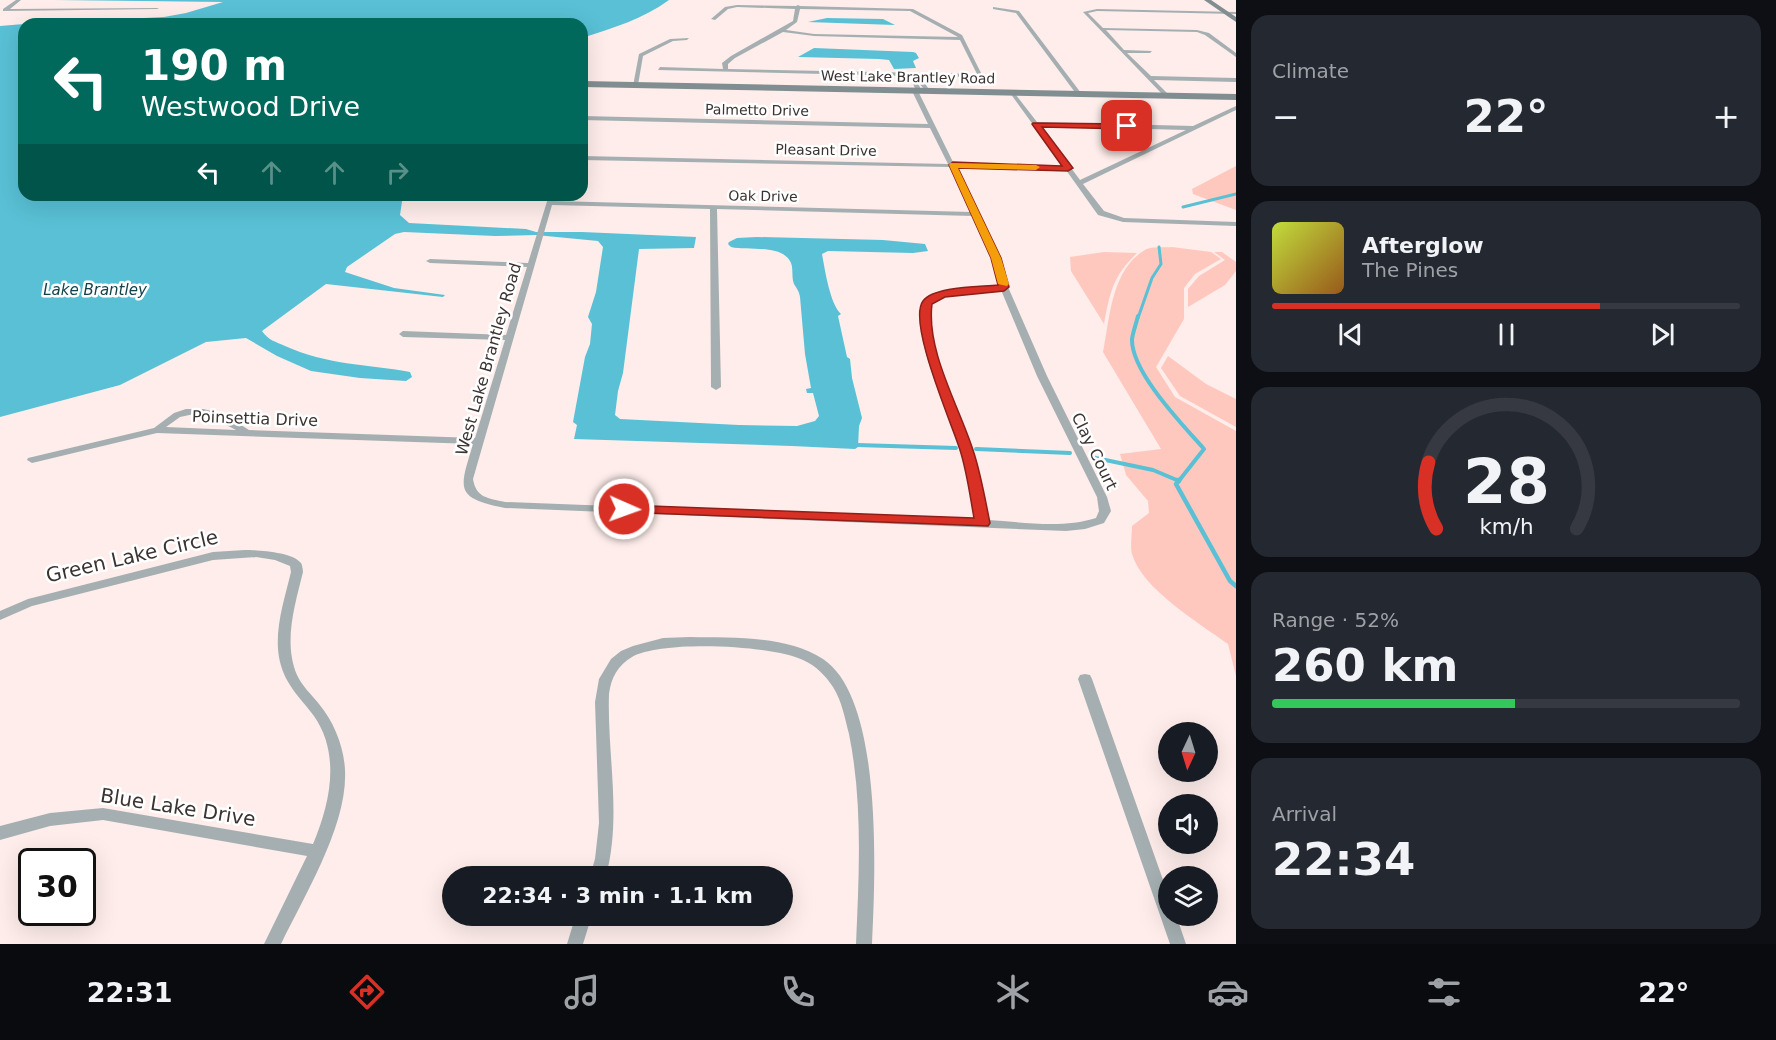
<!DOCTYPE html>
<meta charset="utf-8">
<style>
:root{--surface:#171b24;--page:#242831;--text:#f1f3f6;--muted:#9ea1a6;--line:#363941;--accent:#d93025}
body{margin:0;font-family:"DejaVu Sans",sans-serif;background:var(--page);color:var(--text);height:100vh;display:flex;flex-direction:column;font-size:22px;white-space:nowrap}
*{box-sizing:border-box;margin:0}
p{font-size:20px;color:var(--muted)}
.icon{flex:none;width:33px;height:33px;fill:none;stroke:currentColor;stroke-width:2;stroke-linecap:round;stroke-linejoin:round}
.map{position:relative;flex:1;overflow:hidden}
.sheet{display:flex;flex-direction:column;gap:15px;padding:15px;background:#0d0f14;width:540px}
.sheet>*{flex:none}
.hud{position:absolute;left:18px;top:18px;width:570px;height:183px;border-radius:18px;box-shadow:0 6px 24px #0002;background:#00695c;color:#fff;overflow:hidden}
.needle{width:39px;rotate:184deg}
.controls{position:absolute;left:1158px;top:722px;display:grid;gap:12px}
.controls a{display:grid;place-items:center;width:60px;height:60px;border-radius:50%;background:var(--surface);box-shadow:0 6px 24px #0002;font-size:30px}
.speed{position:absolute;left:18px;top:848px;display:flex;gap:12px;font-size:30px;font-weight:700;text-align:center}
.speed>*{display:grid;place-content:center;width:78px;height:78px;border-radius:50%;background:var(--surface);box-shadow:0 6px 24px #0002;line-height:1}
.speed .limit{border:3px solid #111;border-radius:9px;background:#fff;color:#111}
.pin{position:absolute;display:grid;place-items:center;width:51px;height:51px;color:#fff;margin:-26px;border-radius:12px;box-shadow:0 3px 9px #0006}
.me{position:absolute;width:66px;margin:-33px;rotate:92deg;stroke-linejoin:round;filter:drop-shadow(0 0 4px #0008)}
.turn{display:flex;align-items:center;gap:21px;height:126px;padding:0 24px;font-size:27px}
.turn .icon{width:78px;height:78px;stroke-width:2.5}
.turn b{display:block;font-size:42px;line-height:51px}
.lanes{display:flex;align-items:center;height:57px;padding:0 24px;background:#0003;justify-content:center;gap:30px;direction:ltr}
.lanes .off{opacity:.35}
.big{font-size:45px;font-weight:700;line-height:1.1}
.sheet .card{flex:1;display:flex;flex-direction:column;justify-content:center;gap:9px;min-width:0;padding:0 21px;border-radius:18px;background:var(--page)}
.sheet .dial{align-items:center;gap:0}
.dial svg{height:156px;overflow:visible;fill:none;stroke:var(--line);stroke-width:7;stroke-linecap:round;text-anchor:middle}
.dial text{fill:var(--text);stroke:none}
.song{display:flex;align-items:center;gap:18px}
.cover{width:72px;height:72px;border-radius:9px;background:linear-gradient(135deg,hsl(70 70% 55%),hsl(30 70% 35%))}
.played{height:6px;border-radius:3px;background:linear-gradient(90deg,var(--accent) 70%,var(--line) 70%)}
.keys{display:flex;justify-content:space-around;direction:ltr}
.heat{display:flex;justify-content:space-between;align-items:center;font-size:33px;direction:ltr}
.charge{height:9px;border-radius:4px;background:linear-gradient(90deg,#34c759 52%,var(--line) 0)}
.trip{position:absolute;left:442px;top:866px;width:351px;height:60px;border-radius:30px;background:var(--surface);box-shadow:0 6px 24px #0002;font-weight:700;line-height:60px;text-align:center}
.menu{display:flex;height:96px;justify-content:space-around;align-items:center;background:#090b0e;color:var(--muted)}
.menu .icon{width:42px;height:42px}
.menu .active{color:var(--accent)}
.menu b{font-size:27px;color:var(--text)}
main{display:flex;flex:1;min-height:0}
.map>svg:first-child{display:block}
.green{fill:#ffc8be}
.water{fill:#59c0d5}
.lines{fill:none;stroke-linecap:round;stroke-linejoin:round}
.stream-far2{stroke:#59c0d5;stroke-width:3}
.stream-far1{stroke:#59c0d5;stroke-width:4}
.stream{stroke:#59c0d5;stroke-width:4.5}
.street{fill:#a5afb1;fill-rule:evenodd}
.secondary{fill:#818e91;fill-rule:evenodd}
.route{fill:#d93025;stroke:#8d1f18;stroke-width:1.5}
.slow{fill:#f59e0b}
.labels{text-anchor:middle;stroke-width:5;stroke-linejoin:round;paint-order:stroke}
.far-street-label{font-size:14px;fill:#3b3331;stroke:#fff}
.far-water-label{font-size:15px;font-style:italic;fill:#13424b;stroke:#fff}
.street-label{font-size:16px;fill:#3b3331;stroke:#fff}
.near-street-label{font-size:20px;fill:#3b3331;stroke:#fff}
</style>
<main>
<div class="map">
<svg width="1236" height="944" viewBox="0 0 1236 944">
<rect width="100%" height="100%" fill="#feedea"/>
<!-- green -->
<path class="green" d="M1236,166v44l-43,-16 -1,-5z
M1172,247l39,5 10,7 -26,15 -11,14v31l-28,48 19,30 61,34v245l-8,-32c-29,-21 -86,-55 -96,-90 -2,-8 0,-19 0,-28l17,-13 -1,-12 -22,-26 -6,-21 41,-5 -58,-97c7,-34 8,-82 42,-102 6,-4 20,-2 27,-3z
M1104,252l33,1c-24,23 -27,39 -33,71l-33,-53 -1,-14z
M1214,252h8l14,10v9l-11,14 -37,22v-18l11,-13 26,-16z
M1168,356l38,28 30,15v28l-56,-31 -19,-28z"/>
<!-- water -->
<path class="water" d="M55,0h614c-26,19 -56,28 -87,38v-14h-557l139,-7 22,-4 37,-11z
M827,18l56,1 12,6 -87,-3z
M24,24v171h379l-3,20 9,8 117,6 10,3h46l114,5 -2,11 -55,1 -16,124 -5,18 -3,24 5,4 119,6 58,1 18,-5 4,-5 -6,-23h-6l-1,-4 5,-1 -6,-34 -5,-57c-1,-6 -3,-8 -6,-13 -3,-8 0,-17 -4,-23 -10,-17 -42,-10 -59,-14l-3,-3 1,-2 8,-4 20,-1 126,3 42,4 3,7 -15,2 -85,-2 -6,3c3,16 8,50 19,60l-3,2 9,41 3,2 2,19 10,40 -3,8 -1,21 -3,2 -63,-3 -218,-7 3,-14 -4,-3 12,-65 5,-13 2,-20 -4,-7 8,-25 7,-45 -5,-6 -62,-6 -41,1 -91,-4 -9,2 -48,33 -2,5 49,16 51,7 -2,2 -117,-13 -64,47c6,9 14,11 23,15 42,19 81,18 125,26l2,5 -6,4 -46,-3 -49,-7 -34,-15 -31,-18 -40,4 -86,43 -120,32v-391z
M814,48l99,4 3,1 3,5 -6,3 3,7 -22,1 -5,-9 -10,-1 -81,-2z"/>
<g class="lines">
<!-- stream-far2 -->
<path class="stream-far2" d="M1183,207l53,-13
M1138,318l14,-40 9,-14 -2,-17"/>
<!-- stream-far1 -->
<path class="stream-far1" d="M1138,316c-2,8 -5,16 -6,23 -1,33 51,86 72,110l-26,33
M857,445l99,3
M976,449l94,4
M1091,457l62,13 26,11"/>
<!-- stream -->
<path class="stream" d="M1177,480l2,1
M1179,480l-3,4 54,97 6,5"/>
<!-- street -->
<path class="street" d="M16,0h5l-11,9 147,-1 2,1 -156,2v-2z
M737,5l59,1 2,-1 2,1 113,3 49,26 21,42 -63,-1 10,15 -3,2 -12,-15 7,13 -3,2 35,71 109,2 -53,-73 3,-2 24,31 156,4 43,-20v4l-153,74 21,27 20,7 112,4v4l-113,-4 -25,-7 -32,-45 -110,-2 44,90 8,29 39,89 60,121 4,14 -7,12 -19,6 -19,2 -561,-23c-52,-10 -45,-20 -32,-64l-316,-11 -125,30 -5,-3 1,-2 126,-30 20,-15 12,-4h17l13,3 17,8 16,10 226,8 30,-98 -102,-3 -4,-3 4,-3 103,4 21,-68 -97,-4 -4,-2 4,-2 98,4 21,-68h6l-1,6 417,11 -21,-45 -368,-7v-4l366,8 -18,-36 -348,-8v-4l346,8 -15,-31 3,-2 -6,-15 -252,-6 2,-3 63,2 -1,-6 9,-7 62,-35 2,-12 -58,-2 -9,2 -13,11 -4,-1 14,-12zM800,9l110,2 48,26 -144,-3 -28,-4 11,-8zM783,32l31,4 146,4 17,34 -249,-5v-5l7,-6zM1040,126l146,4 -106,50zM552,205l158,4 1,178 5,3 5,-3 -4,-178 256,7 19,42 7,27 -56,7 -20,9c-13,37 27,113 39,151 6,22 10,45 15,68l-472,-18c-17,-4 -29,-4 -32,-23zM1001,290l36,86 60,121 2,14 -3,7c-34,11 -73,4 -108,2 -6,-23 -9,-48 -17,-71 -16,-46 -45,-95 -41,-145l15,-8zM194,414l15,2 27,14 -70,-3 14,-10z
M993,7l26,4 62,82v2h-4l-61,-82 -23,-4z
M1097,9l139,3v2l-139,-3 -9,2 15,15 94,2 12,3 27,20v4l-31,-22 -8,-3 -91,-2 18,20 28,1 -2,2h-23l24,23 85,2v4l-82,-2 15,15 -5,1 -81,-84z
M689,38l-2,2 -14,1 -30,15 -5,29 -5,1 6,-32 31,-15z
M245,550c12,0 48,2 56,13 1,1 2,7 2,9 -8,33 -20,70 -6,103 5,11 14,19 22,29 15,18 25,43 26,66 3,55 -41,126 -64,174h-17l43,-88 -204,-36 -53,6 -50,14v-14l50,-13 53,-5 210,36c17,-40 28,-89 1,-128 -14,-19 -28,-30 -34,-54 -7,-29 4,-61 11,-90l-1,-6 -15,-6 -19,-3 -43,3 -181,46 -32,14v-9l28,-12 185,-47z
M690,637c42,1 96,-2 133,22 61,40 52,219 49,285h-16c3,-69 7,-141 -7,-210 -4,-15 -7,-33 -16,-47 -7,-11 -18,-22 -30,-27 -32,-15 -141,-20 -171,-3 -14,8 -21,21 -23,37 -2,61 13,122 -3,182h-16l5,-17 4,-36 -4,-121 4,-23 12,-20 10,-8 12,-5 30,-8z
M1085,674l5,1 2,4 76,215v21h8l10,29h-16l-92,-265 2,-4z
M576,915h16l-9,29h-16z"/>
<!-- secondary -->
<path class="secondary" d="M1204,0h7l25,17v5z
M582,81l654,13v6l-654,-13z"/>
</g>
<!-- route -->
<path class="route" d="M1033,123l94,1 4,2 -4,3 -85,-2 31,41 -5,3 -110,-3 43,90 8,29 -5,4 -59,6 -13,7c-6,47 27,102 41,146 8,24 12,49 17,73l-2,3 -369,-14 -2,-3 7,-4 350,13c-4,-22 -7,-46 -14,-68 -8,-26 -53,-128 -37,-149 11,-15 57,-14 75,-16l-7,-27 -42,-93 4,-3 109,4 -30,-42z"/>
<!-- slow -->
<path class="slow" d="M950,163l86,2 4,2 -4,3 -78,-2 43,90 8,26 -2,2 -9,-2 -7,-26 -42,-93z"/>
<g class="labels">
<!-- far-street labels -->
<g class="far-street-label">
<text transform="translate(908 77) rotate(1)" y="5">West Lake Brantley Road</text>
<text transform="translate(757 110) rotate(1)" y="5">Palmetto Drive</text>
<text transform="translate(826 150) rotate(1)" y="5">Pleasant Drive</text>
<text transform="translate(763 196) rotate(1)" y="5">Oak Drive</text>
</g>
<!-- far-water labels -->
<g class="far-water-label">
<text x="95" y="295">Lake Brantley</text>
</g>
<!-- street labels -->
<g class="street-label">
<text transform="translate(488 359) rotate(-74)" y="6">West Lake Brantley Road</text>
<text transform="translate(255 418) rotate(2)" y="6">Poinsettia Drive</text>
<text transform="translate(1095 451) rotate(64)" y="6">Clay Court</text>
</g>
<!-- near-street labels -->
<g class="near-street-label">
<text transform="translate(132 556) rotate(-13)" y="7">Green Lake Circle</text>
<text transform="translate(178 807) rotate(9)" y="7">Blue Lake Drive</text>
</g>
</g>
</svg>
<div class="controls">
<a><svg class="needle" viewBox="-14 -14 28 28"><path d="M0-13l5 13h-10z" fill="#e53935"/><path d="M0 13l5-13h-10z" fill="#9ea1a6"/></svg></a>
<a><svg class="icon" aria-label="sound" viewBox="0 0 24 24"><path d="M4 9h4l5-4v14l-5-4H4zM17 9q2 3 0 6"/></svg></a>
<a><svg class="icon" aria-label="layers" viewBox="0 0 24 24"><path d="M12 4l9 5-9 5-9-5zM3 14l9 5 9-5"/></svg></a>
</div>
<div class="speed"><div class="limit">30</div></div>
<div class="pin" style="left:1127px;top:126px;background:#d93025"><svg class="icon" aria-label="arrive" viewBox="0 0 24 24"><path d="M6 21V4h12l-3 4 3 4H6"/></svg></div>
<svg class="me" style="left:624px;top:509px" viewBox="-20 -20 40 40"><circle r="17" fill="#d93025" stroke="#fff" stroke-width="3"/><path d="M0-11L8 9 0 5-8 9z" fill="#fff"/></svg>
<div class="trip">22:34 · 3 min · 1.1 km</div>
<div class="hud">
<div class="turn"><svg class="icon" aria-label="left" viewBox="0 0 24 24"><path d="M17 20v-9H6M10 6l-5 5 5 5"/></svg><div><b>190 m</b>Westwood Drive</div></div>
<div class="lanes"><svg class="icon" aria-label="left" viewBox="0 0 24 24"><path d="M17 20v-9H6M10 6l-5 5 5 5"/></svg><svg class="icon off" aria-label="ahead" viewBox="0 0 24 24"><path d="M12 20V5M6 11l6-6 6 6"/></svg><svg class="icon off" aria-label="ahead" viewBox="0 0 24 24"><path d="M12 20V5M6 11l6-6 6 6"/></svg><svg class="icon off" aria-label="right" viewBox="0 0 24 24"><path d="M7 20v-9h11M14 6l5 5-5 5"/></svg></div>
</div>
</div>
<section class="sheet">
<div class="card"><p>Climate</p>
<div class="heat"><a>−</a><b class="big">22°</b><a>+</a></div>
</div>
<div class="card">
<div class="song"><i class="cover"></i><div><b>Afterglow</b><p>The Pines</p></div></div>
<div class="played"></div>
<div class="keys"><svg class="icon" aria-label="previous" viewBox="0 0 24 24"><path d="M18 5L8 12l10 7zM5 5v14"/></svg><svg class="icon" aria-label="pause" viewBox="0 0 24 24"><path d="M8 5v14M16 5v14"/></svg><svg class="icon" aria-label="next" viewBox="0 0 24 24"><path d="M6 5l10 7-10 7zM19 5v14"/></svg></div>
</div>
<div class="card dial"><svg viewBox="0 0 100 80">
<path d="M14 69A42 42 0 1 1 86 69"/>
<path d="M14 69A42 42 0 0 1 10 35" stroke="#d93025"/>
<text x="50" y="56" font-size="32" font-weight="700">28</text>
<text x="50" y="72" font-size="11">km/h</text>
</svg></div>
<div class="card"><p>Range · 52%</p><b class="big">260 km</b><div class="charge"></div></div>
<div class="card"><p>Arrival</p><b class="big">22:34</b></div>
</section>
</main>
<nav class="menu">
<b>22:31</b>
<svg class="icon active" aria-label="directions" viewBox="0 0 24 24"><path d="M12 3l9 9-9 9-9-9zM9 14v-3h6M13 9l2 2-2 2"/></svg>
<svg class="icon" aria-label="music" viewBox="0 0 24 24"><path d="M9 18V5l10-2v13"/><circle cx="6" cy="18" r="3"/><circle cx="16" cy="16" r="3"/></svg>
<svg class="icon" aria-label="phone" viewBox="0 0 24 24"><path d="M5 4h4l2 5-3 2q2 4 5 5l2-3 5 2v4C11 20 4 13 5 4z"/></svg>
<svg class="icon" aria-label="climate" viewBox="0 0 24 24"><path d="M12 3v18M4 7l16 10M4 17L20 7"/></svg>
<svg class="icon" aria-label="car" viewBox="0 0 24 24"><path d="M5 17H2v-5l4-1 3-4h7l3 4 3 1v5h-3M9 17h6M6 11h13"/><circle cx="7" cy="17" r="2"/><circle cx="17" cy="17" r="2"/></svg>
<svg class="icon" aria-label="filters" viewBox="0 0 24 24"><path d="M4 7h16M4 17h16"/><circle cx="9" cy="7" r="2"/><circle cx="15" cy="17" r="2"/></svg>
<b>22°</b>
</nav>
